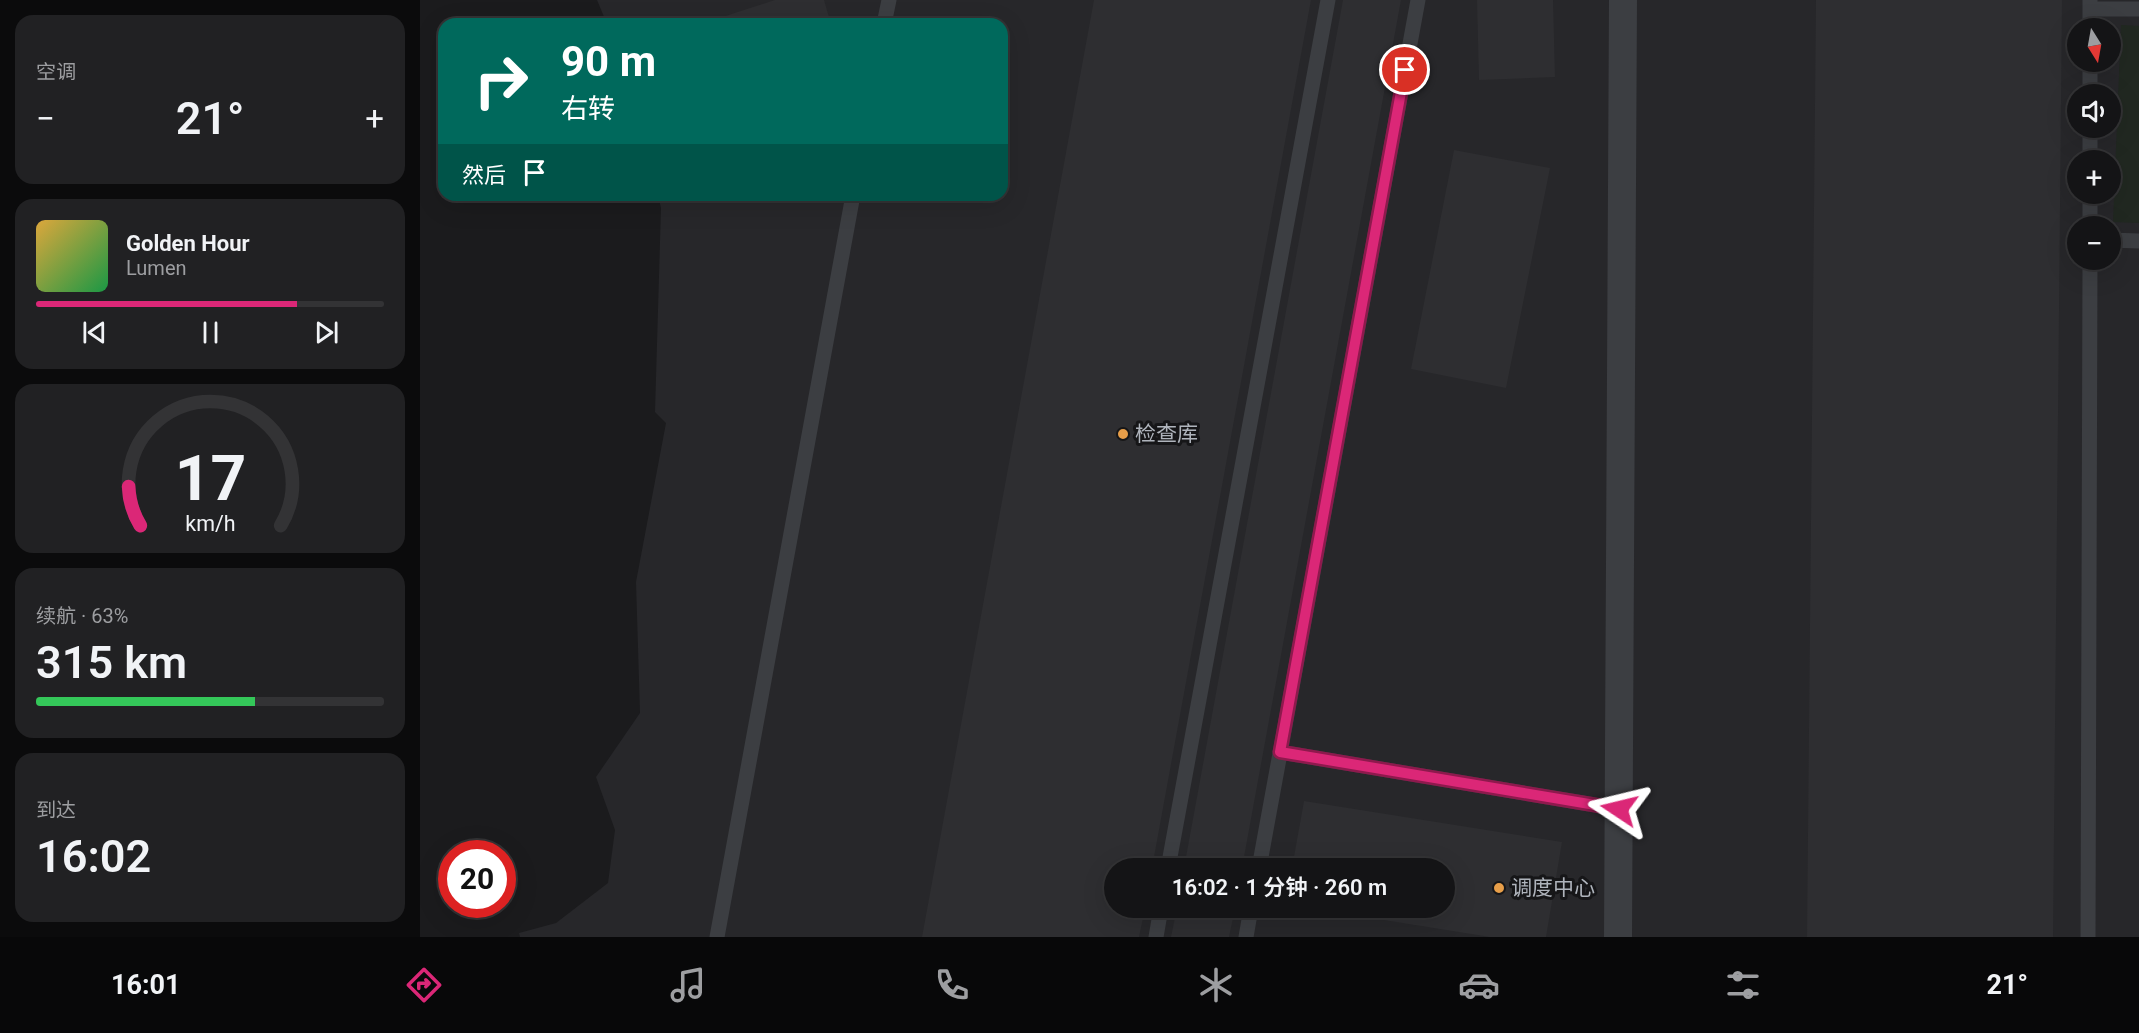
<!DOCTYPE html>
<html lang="zh">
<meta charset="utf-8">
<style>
:root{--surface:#141416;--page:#212123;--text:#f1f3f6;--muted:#9d9ea1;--line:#333335;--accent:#db2777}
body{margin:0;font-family:Roboto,"Noto Sans SC",sans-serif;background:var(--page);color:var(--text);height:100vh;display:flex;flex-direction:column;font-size:22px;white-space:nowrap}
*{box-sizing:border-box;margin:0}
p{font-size:20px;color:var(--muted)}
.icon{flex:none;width:33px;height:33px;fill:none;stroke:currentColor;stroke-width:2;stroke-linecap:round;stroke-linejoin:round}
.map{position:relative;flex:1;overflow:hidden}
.drawer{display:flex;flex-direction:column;gap:15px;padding:15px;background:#0b0b0c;width:420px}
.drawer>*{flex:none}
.hud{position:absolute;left:18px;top:18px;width:570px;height:183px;border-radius:18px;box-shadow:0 6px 24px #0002,0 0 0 2px var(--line);background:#00695c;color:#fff;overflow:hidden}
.needle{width:39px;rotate:169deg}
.fabs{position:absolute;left:1647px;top:18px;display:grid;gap:12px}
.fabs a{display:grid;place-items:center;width:54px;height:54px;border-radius:50%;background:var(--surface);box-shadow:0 6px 24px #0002,0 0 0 2px var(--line);font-size:30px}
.speed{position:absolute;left:18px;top:840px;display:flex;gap:12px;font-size:30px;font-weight:700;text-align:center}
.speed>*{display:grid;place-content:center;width:78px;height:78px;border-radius:50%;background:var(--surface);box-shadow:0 6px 24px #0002,0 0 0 2px var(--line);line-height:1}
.speed .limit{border:9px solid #d22;background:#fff;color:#111}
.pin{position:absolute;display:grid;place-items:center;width:51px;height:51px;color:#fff;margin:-26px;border:3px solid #fff;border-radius:50%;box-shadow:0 2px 6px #0007}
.me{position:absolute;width:66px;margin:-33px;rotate:280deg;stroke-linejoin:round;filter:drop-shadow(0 0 4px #0008)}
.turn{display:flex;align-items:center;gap:21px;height:126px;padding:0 24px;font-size:27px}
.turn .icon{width:78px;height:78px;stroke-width:2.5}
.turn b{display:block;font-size:42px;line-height:51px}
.then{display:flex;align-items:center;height:57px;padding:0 24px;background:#0003;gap:12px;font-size:22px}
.big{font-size:45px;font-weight:600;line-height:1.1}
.drawer .tile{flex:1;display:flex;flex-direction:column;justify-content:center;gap:9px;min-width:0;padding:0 21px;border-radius:18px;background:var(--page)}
.drawer .dial{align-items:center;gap:0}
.dial svg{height:156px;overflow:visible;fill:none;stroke:var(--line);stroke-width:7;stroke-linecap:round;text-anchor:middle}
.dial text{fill:var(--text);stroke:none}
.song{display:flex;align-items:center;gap:18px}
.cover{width:72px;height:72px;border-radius:9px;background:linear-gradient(135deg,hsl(40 70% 55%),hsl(140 70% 35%))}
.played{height:6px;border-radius:3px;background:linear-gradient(90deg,var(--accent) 75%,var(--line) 75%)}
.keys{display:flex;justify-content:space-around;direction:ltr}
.heat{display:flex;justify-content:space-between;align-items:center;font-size:33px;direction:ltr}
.charge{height:9px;border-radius:4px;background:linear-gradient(90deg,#34c759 63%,var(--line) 0)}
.trip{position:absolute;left:684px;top:858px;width:351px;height:60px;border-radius:30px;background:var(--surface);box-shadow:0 6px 24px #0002,0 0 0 2px var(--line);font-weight:600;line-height:60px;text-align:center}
.tab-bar{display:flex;height:96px;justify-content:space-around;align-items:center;background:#080809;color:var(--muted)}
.tab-bar .icon{width:42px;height:42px}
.tab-bar .on{color:var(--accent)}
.tab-bar b{font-size:27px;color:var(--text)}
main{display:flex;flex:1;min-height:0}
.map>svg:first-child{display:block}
.built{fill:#27272a;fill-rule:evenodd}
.green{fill:#212821}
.building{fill:#2e2e31}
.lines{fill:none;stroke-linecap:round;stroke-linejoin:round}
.service{stroke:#3c3e42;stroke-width:15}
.minor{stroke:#3c3e42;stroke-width:28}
.route-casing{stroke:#8e194d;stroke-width:15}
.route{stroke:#db2777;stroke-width:10}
.poi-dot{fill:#e79e49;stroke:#161618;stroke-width:2}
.labels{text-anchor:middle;stroke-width:6;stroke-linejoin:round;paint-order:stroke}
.poi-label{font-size:21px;fill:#afb4bc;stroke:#161618;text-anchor:start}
</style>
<main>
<section class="drawer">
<div class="tile"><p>空调</p>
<div class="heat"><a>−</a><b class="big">21°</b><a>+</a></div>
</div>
<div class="tile">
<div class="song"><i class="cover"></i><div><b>Golden Hour</b><p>Lumen</p></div></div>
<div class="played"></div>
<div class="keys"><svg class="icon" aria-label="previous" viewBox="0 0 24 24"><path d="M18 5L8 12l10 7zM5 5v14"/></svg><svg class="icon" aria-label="pause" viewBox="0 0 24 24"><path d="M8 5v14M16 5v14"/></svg><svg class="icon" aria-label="next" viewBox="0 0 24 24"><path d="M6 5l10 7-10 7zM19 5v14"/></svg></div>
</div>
<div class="tile dial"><svg viewBox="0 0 100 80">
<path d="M14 69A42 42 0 1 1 86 69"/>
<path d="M14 69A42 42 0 0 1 8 49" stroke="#db2777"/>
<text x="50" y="56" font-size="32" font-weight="700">17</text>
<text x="50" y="72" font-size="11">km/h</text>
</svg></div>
<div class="tile"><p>续航 · 63%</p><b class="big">315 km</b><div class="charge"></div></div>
<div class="tile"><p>到达</p><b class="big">16:02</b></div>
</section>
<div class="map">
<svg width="1719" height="937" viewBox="0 0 1719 937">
<rect width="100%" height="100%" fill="#1b1b1d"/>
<!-- built -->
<path class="built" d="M177,0h1542v937h-1619l-1,-4 37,-10 52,-40 7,-53 -19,-53 44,-64 -4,-131 30,-159 -11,-11 6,-204 -3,-13h344v-171h-395zM1658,28h32v34h-32zM1658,94h32v34h-32zM1658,160h32v34h-32zM1658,226h32v34h-32zM694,868h330v40h-330z"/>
<!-- green -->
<path class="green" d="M1701,25l18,1v197l-26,-1z"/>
<!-- building -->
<path class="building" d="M355,0h49l7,24h-130z
M674,0h217l-159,868h-38v40h31l-6,29h-217z
M923,0h58l-159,868h-58z
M1057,0h76l2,77 -76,3z
M1396,0h246l-9,937h-246z
M1034,150l96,18 -44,220 -95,-19z
M884,801l258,41 -16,95h-56l-175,-28 129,-1v-40h-152z
M757,908h58l-6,29h-58z"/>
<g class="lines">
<!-- service -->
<path class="service" d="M1670,9h49
M464,24l5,-24
M1670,28v-28
M1670,94v-32
M1670,160v-32
M1670,226v-32
M1690,240l29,1
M860,752l339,57
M748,868l160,-868
M839,868l159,-868
M297,937l136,-742
M736,937l5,-29
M826,937l5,-29
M1668,937l2,-677"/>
<!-- minor -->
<path class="minor" d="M1198,937l5,-937"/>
</g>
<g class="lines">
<!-- route casing -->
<g class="route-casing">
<path id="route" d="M985,70l-125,682 339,57"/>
</g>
<!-- route -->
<use href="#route" class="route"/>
</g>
<!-- markers -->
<g class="poi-dot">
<circle cx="703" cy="434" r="6"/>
<circle cx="1079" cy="888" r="6"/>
</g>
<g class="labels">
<!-- poi labels -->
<g class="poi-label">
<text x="715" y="441">检查库</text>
<text x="1091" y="895">调度中心</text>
</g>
</g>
</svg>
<div class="fabs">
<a><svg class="needle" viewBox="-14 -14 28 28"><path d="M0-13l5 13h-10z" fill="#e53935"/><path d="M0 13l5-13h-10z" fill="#9d9ea1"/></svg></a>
<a><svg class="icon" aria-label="sound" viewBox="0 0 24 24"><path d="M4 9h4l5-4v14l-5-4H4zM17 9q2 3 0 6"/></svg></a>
<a>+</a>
<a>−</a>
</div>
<div class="speed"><div class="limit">20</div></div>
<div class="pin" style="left:985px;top:70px;background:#d93025"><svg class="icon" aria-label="arrive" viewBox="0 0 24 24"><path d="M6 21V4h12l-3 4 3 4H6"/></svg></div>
<svg class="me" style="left:1199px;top:809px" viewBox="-20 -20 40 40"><path d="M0-17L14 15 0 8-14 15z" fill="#db2777" stroke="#fff" stroke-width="4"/></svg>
<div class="trip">16:02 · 1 分钟 · 260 m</div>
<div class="hud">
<div class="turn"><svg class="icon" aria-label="right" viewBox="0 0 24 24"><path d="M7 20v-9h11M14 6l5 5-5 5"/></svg><div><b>90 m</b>右转</div></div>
<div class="then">然后<svg class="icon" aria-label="arrive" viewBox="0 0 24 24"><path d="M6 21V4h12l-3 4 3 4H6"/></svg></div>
</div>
</div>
</main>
<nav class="tab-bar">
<b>16:01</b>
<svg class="icon on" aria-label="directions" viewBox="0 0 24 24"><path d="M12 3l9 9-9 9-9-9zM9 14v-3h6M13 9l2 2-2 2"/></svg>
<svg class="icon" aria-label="music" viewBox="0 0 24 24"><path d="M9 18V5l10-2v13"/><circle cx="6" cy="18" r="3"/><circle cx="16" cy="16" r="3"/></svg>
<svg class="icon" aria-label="phone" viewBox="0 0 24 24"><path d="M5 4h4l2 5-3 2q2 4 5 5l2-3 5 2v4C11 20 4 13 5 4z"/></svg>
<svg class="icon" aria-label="climate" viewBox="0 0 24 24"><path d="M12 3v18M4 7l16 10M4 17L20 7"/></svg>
<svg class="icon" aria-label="car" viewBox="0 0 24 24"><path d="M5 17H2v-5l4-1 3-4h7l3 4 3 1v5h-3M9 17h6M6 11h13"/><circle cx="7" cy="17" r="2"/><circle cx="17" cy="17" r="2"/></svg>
<svg class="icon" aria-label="filters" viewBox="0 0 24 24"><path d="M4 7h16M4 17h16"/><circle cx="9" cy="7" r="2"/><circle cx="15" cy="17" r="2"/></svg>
<b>21°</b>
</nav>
